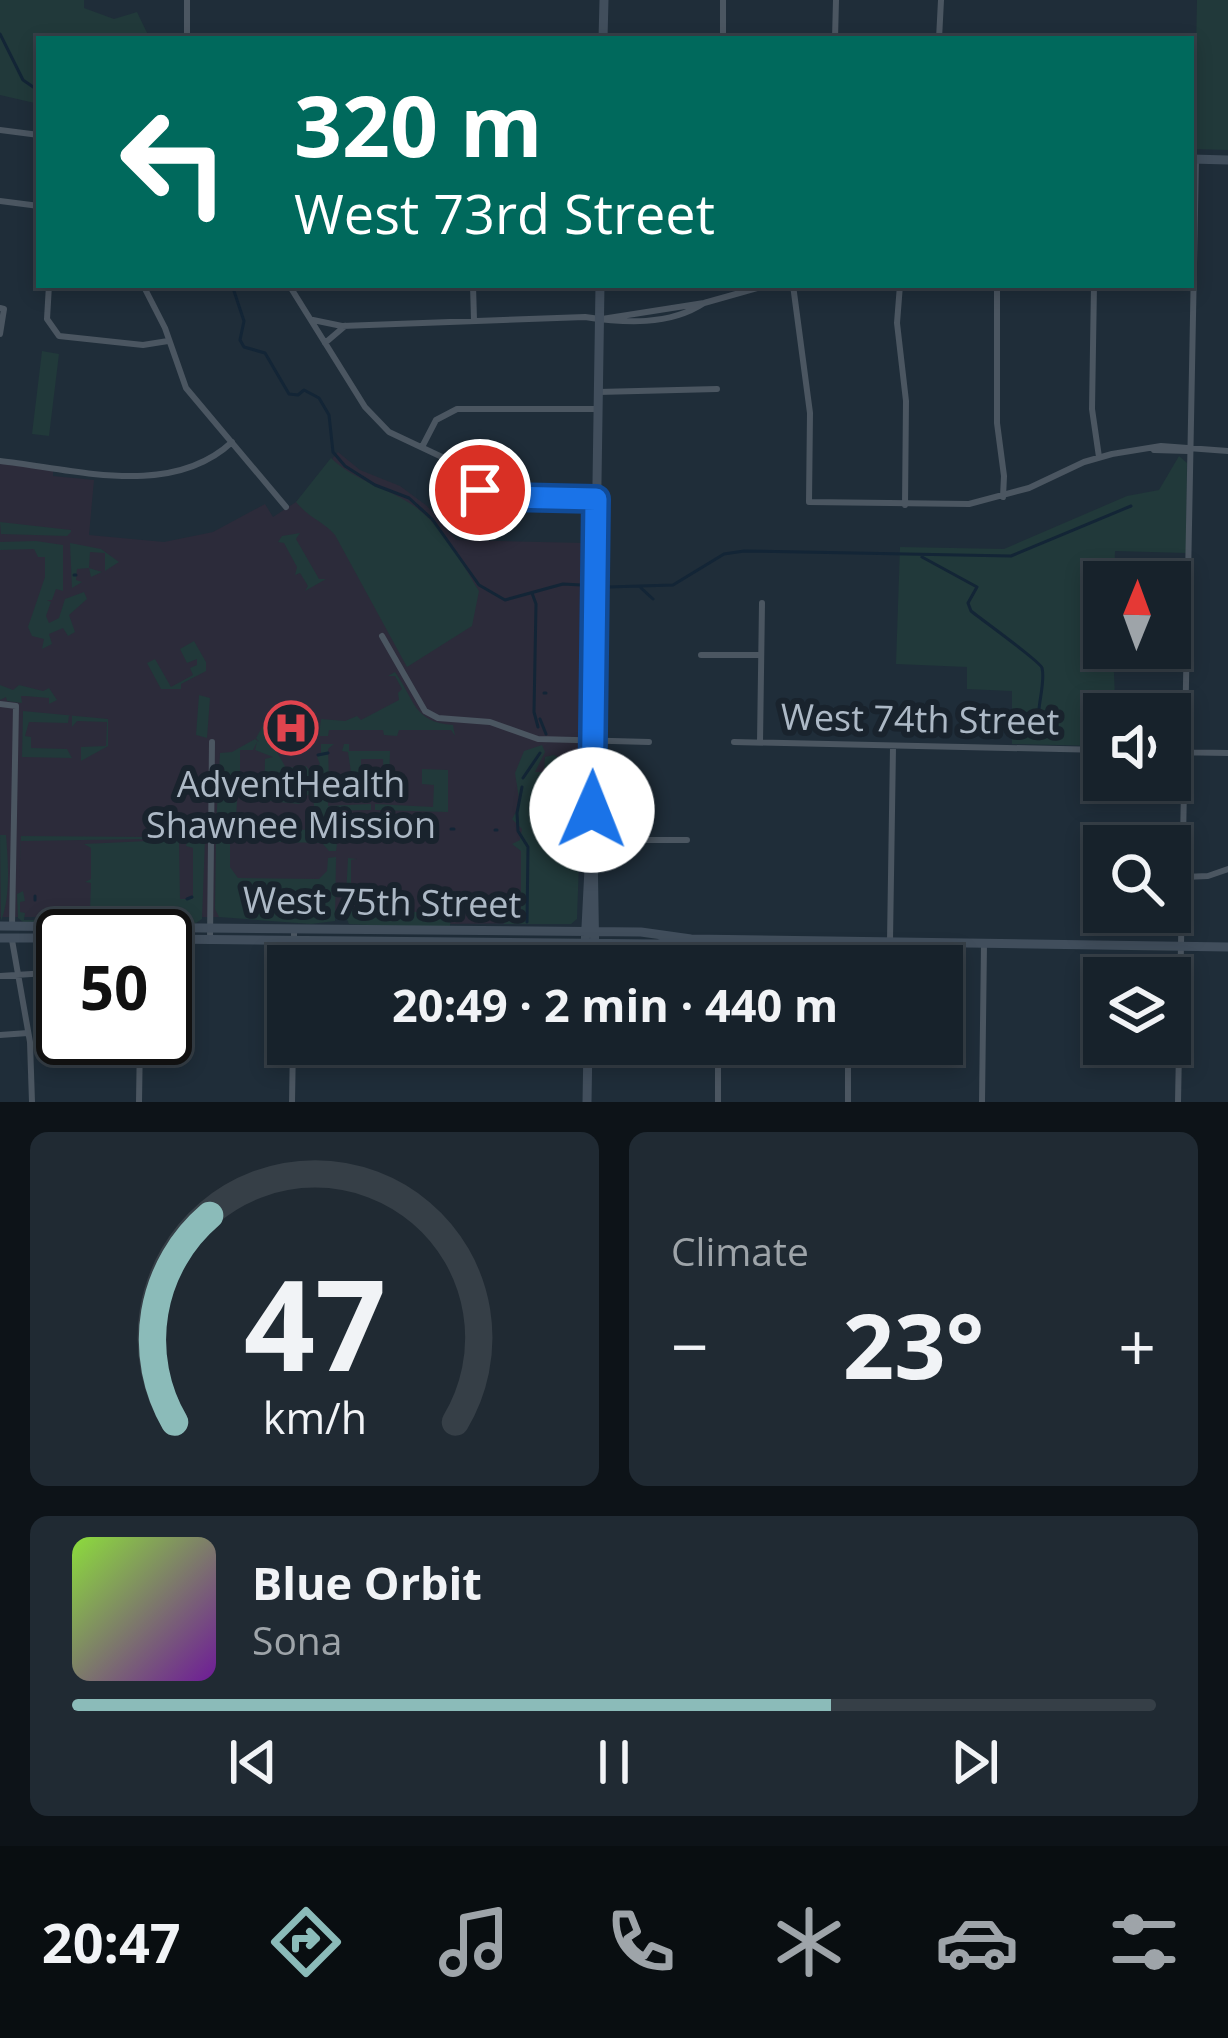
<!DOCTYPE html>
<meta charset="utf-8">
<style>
:root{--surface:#17222b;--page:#202a33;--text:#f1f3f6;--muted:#9ea4a9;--line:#363f47;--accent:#8bbbb9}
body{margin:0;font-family:"Open Sans",sans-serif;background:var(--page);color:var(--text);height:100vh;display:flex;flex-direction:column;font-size:45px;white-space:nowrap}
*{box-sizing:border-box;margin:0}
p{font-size:39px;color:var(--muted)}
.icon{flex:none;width:66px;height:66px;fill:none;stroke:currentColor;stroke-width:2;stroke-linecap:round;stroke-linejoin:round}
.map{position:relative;height:1102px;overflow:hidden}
.panel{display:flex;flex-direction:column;gap:30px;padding:30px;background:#0d1318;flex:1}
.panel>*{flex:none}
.hud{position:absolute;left:36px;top:36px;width:1158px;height:252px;border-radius:0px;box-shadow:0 6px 18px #0003,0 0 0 3px var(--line);background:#00695c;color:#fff;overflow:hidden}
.needle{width:78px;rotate:1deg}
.buttons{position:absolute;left:1083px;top:561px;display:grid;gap:24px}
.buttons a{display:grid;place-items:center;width:108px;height:108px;border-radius:0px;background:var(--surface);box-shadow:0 6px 18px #0003,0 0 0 3px var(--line);font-size:60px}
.speed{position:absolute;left:36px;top:909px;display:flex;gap:24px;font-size:60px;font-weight:700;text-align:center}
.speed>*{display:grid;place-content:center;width:156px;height:156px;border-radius:50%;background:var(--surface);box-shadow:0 6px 18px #0003,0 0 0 3px var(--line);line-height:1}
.speed .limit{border:6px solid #111;border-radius:18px;background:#fff;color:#111}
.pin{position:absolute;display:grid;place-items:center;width:102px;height:102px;color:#fff;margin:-51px;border:6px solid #fff;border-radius:50%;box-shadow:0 3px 12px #0007}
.me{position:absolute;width:132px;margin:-66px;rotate:1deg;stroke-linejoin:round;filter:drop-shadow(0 0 9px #0008)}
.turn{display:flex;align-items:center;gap:42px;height:252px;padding:0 60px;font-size:54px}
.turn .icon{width:156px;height:156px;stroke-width:2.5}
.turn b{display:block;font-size:84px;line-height:102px}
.big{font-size:90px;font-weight:700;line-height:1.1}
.panel .widget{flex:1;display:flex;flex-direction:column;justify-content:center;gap:18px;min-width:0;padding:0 42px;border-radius:18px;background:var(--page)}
.panel .dial{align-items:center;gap:0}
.dial svg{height:312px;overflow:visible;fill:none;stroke:var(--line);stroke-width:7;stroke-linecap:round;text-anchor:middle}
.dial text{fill:var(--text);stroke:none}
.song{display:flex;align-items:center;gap:36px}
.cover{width:144px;height:144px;border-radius:18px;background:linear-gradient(135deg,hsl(90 70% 55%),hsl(280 70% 35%))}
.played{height:12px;border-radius:6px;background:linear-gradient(90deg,var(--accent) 70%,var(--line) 70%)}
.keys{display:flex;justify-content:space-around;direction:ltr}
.heat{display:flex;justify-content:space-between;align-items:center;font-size:66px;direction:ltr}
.panel .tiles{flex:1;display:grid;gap:30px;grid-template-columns:1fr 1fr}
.widget:last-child{grid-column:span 2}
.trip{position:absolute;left:267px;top:945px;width:696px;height:120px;border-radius:0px;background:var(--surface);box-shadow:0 6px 18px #0003,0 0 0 3px var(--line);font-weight:700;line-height:120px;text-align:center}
.tab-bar{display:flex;height:192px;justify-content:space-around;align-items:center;background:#090e11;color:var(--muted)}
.tab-bar .icon{width:84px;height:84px}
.tab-bar .selected{color:var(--accent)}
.tab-bar b{font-size:54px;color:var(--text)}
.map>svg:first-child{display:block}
.medical{fill:#2c2b3a}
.green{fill:#21393a}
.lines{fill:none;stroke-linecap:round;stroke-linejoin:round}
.stream{stroke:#132536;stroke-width:3}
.street{stroke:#4b5661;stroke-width:6}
.secondary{stroke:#414e5c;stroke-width:9}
.route-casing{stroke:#114b97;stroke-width:30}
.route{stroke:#1a73e8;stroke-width:21}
.labels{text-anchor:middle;stroke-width:12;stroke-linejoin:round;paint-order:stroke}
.street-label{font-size:36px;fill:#adb9c6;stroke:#19232d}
.poi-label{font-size:36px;fill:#adb9c6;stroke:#19232d}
</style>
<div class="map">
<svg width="1228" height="1102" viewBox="0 0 1228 1102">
<rect width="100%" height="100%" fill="#1f2d39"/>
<!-- medical -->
<path class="medical" d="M338,452l22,18 40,16 27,20 29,34 129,3 -3,236 -53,144 -87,1 -109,-7h-333v-455l53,5v9l41,4 -5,55 75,7 49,-10 52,-28 8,13 23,-15z"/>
<!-- green -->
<path class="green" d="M0,0h84v8l30,11 23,-7 13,27h-111v65l-39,-9z
M1197,0h31v150l-34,-1z
M42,351l17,3 -10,82 -17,-2z
M1179,456l8,7 -1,90 -71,-2 -1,31h-10v66h9l2,51h-16l-3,47 -84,-2v-53l-45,-2v-22l-71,-3 4,-117 104,2 123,-53 32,-6z
M331,458c23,22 49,27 75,43 33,18 54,59 73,90l-7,35 -65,41 -72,-132c-12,-14 -25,-16 -39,-33z
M0,522l71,8v2l-4,4 -66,-2z
M300,533l-4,6 23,40h7l-21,12 3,-5 -8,-13 -5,2 2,-8 -13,-24 -6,-1 4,-6z
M36,541l27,4v46l-7,-2 -4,11h-5l4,2 -5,14 3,7 10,-5 6,-19 19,-7 3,7 -18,16 6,17 -7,4 -5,-8 -14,6 3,10 -10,5 2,-10 -12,-3 -4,-9 17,-50v-20h-7l-4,-8 -34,1v-8z
M70,543l31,6 18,13 -14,9v-18l-15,-1 -1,16 13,4 -11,5 -2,-9 -12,1 -1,11 6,2 -10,6z
M194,641l12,21v9l-25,13v5h-20l-14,-26 8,-4 16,28 22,-12 -3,-7 7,-3v-6l-10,4 -7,-14z
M395,672c20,28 18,50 58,53l2,11 -4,-6h-52l-2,6 -13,-1 -1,-5h-54l-1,6h-9l2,-17 24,2 12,-5 4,4 38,-20 -1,-7 4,-4 -7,-13h-7z
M0,685l13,5 6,-5 24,6 6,-3 8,12 -8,4v-6l-24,-2h-4l1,7 -15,-2 -1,-4 -6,3z
M199,695l11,3 -3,40 -11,-3z
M23,711l85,8v27l-27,15v-14l25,-1 1,-24 -30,-1 -5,6v-11l-3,-1 -1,8 -39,-1 -4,14 6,1v11l36,1 5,9 -50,-1z
M269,715l-5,14 22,39 6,-1 3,5 11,-6 4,5 10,-7 -3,-7 4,-2v-11h13l-6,5 1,30h23l-4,-27 -6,-1 2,-7h5v7h41l-1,31 -5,5 -1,-28h-22v24l-33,1v22l43,-2v6l-43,1v21l9,13 -1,6h-7l-7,-8 -42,-1 -25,-8 33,-4 10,6 -1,-6 20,-1 1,-22 -4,-1 -1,-12 7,-7 -6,-2v7l-10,5 -16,-16 12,23 -22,-2v-4h-4l1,4 -11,-3 1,-40 8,-2 -18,-7 2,-8 -4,8h-13v25l-11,7 4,5 5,-3 -3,51 -19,-7 4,-75 12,-1 23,-13 4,3 -3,-4z
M542,745l3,7 -10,20h9l1,-15 9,-2 11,6 3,13 8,-3 6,4 -5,144 -6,5h-67l2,-8 15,-3v-62l-9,-7 8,-4 2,-11 -10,-10 8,-14 -5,-32 9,-22z
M422,769l26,1v42l-73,-2v-6l58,3 1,-22 -12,-1z
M0,835h6c2,25 5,62 -5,86z
M21,836l124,1 1,2 -125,2 -2,38z
M149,837l25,1 5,4 1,57h13v-51l-7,-2 1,-5 18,-2 -3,80 -6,4 -173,-1 -5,-4 -1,-24 6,-3 2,10 -5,1v10l5,1 -1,7h59l1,-7 6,-1 1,-29 -6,-1 6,-3v-31l-7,-4 64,-3z
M224,838l6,6v23l8,11 81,1 8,-8 1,-13 8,-1 -1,64 -24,3 -92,-7 -4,-8 1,-67z
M348,858l9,1 -6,1v48l6,1 1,6h44v-23l9,1 1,19h29l2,-21h11l-4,35 -34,2 -67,-4 -4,-9z"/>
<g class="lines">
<!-- stream -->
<path class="stream" d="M0,34l23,46 16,11
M232,285l12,36 -4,19 4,7 21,6 24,41 9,1 6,-5 15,8 10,17 4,37 12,14 30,19 34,13 23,21 47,66 26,15 58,-16 18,1
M922,557l55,30 -9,16 3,8c11,9 70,51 71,57 3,11 -2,29 -3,41
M74,575h2
M608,587l65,-2 51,-31 20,-3 267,5 120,-50
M641,588l12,11
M532,593l4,11 -2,108 4,15
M544,693h2
M540,719l6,15
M318,755l10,-2
M523,778l17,-25
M522,787l-5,26 1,18 10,16 -1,75
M451,829h3
M495,830h2
M35,896v4
M187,899l5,-2
M52,918h5"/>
<!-- street -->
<path class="street" d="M187,39v-39
M723,39v-39
M835,39l1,-39
M939,39l2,-39
M0,130l39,5
M0,201l39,5
M49,285l-2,34 12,17 84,9 25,-4
M143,285l22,43 21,60 100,119
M289,285l76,122 24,25 53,25 29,27 24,12 100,3
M473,285l1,35
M793,285l17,128 -1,89 160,2 60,-16 55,-26 28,-8 49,-8 67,5
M900,285l-3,38 9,78 -1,104
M997,285v138l7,53 -1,21
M1094,285l-2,124 7,48
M0,308l4,1 -4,25
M602,319l102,-16 64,-18
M313,320l29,6 243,-9c39,6 84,9 119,-14
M325,343l20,-17
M598,392l119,-3
M422,447l14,-27 21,-11h140
M1154,450l34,1
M0,461c74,8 171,38 232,-19
M382,636l43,75 13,7 52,4 48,17 111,3
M701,655h59
M0,704l16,2 -4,220
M734,742l370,8
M760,742l2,-139
M1170,752l58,1
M591,840h96
M1184,877l24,-1 20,-7
M12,940l18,102 2,60
M210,940l2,-198
M890,941l3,-194
M294,966v-38
M719,966v-27
M849,966l1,-24
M0,976l63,-4
M0,1035l28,-2
M139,1102l1,-64
M292,1102l1,-58
M718,1102v-58
M848,1102v-58
M982,1102l2,-158
M1178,1102l18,-943"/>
<!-- secondary -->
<path class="secondary" d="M603,39l1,-39
M1191,159l37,1
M593,845l2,121
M0,926l641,6 50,7 537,8
M0,938h63
M165,939l493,5 33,-5
M584,966l8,-156 8,-525
M587,1102l1,-58"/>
</g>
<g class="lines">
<!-- route casing -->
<g class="route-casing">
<path id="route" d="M480,490l27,7 89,2 -4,311"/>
</g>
<!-- route -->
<use href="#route" class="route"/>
</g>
<!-- icons -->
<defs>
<g id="hospital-ring" transform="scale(2.7)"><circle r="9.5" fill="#19232d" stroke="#e0444e" stroke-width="1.5"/><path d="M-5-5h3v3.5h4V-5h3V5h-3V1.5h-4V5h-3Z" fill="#e0444e"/></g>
</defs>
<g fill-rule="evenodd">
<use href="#hospital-ring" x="291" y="728"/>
</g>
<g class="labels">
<!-- street labels -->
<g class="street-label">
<text transform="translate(920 719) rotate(1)" y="13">West 74th Street</text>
<text transform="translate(382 902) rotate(1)" y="13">West 75th Street</text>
</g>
<!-- poi labels -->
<g class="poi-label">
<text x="291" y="797">AdventHealth<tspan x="291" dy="41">Shawnee Mission</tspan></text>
</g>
</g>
</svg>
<div class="buttons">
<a><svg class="needle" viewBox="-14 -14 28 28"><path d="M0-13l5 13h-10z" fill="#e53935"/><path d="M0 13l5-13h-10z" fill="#9ea4a9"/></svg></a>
<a><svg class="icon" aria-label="sound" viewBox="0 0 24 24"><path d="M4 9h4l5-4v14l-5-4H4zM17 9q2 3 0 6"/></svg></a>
<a><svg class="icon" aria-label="search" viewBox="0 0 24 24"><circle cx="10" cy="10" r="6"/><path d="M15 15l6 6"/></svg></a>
<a><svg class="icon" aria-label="layers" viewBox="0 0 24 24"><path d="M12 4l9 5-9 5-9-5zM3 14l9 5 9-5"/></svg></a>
</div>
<div class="speed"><div class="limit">50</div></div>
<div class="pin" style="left:480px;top:490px;background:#d93025"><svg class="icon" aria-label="arrive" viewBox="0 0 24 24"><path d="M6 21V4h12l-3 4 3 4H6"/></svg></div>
<svg class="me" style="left:592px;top:810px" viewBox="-20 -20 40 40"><circle r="19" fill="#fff"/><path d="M0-13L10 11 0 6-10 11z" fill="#1a73e8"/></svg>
<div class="trip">20:49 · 2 min · 440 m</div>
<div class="hud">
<div class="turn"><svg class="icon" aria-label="left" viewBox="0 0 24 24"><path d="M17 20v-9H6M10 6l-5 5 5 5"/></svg><div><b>320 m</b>West 73rd Street</div></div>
</div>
</div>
<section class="panel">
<div class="tiles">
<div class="widget dial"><svg viewBox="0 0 100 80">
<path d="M14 69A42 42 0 1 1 86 69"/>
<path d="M14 69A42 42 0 0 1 23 16" stroke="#8bbbb9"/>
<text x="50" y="56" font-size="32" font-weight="700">47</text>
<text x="50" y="72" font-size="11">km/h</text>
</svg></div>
<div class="widget"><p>Climate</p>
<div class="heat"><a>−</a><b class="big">23°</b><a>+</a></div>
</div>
<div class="widget">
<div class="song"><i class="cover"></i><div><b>Blue Orbit</b><p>Sona</p></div></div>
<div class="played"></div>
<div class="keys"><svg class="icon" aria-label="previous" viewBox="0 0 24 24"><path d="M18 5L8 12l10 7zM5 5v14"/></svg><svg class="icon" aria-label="pause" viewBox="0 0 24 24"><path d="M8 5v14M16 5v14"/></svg><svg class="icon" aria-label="next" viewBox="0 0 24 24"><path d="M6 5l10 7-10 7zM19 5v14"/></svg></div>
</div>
</div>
</section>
<nav class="tab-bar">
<b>20:47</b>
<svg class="icon selected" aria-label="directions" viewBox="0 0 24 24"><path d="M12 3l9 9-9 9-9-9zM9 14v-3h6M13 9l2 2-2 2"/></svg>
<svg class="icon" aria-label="music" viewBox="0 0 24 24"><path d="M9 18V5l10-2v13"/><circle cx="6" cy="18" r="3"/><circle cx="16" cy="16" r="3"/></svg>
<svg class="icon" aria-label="phone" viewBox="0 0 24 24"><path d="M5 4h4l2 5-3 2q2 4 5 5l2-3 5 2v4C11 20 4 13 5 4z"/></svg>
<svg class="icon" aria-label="climate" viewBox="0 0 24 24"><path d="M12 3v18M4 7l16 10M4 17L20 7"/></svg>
<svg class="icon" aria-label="car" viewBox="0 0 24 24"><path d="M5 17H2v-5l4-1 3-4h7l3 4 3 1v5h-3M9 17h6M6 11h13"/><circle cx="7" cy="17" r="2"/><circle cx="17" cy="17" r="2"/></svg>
<svg class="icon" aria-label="filters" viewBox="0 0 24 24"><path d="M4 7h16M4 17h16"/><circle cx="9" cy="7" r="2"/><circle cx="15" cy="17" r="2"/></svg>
</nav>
